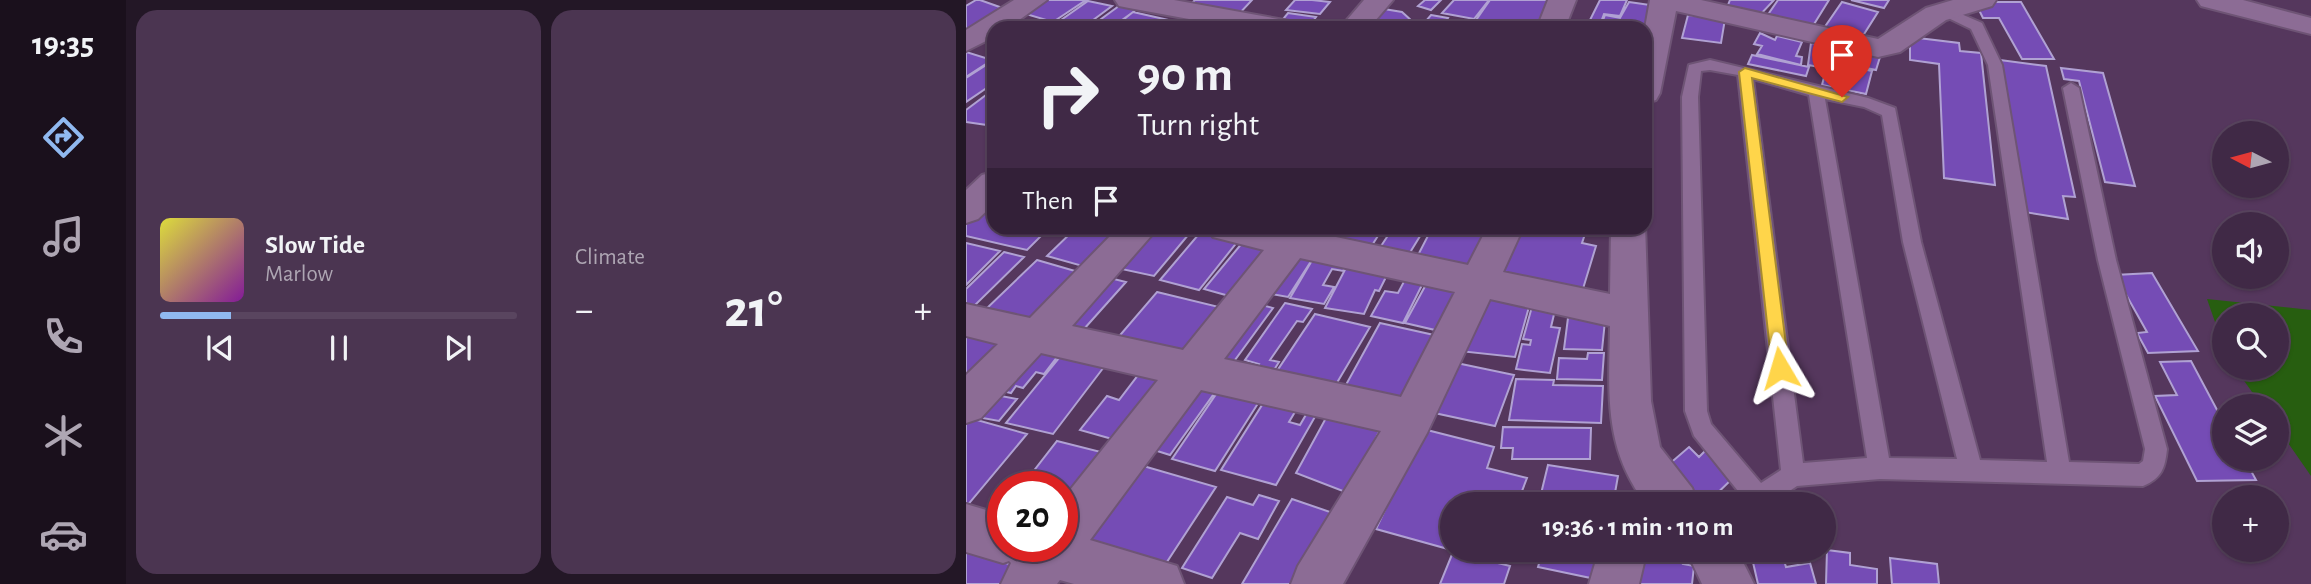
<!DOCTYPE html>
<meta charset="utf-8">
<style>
:root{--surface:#402946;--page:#4b3551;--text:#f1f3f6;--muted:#aea6b3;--line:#59455f;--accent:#90b9f0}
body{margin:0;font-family:"Alegreya Sans",sans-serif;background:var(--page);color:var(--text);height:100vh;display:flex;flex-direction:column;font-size:26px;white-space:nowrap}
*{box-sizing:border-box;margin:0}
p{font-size:23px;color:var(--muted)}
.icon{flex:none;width:38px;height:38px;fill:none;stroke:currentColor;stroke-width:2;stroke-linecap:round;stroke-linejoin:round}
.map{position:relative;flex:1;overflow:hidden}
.sheet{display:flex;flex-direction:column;gap:10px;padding:10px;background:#231726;width:840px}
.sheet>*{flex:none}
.banner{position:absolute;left:21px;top:21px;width:665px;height:214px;border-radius:21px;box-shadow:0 2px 5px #0004,0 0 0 2px var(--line);background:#402946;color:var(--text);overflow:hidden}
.needle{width:46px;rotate:276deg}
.buttons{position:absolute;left:1246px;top:121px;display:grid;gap:14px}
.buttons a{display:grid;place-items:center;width:77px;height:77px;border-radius:50%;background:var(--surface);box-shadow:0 2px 5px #0004,0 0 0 2px var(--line);font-size:35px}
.speed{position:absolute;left:21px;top:471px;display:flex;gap:14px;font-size:35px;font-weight:700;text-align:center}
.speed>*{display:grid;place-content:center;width:91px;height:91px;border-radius:50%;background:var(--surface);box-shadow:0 2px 5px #0004,0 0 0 2px var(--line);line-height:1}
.speed .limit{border:10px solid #d22;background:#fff;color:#111}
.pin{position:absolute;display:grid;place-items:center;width:60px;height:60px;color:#fff;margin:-72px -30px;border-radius:50% 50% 50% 0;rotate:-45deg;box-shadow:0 0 7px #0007}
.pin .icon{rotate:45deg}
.me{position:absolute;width:77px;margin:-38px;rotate:353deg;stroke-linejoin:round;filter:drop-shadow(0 0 5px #0008)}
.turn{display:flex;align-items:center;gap:24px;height:147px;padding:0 35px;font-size:32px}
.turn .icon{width:91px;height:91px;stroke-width:2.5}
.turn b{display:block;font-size:49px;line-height:60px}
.then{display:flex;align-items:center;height:66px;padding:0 35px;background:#0003;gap:14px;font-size:26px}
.big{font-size:52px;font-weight:700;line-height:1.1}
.sheet .widget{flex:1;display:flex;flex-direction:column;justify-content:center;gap:10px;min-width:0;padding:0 24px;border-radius:21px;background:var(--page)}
.song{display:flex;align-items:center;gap:21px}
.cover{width:84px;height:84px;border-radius:10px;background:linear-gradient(135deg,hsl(60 70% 55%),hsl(290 70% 35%))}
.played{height:7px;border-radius:4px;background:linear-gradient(90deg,var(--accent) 20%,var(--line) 20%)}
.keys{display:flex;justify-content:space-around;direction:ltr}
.heat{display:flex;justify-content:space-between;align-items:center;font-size:38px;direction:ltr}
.sheet .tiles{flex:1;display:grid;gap:10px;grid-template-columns:repeat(2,1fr)}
.trip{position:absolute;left:474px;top:492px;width:396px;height:70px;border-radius:35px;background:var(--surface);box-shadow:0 2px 5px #0004,0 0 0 2px var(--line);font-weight:700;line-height:70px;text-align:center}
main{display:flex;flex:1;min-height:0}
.menu{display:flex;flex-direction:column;width:126px;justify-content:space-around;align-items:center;background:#1a101c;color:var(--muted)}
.menu .icon{width:49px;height:49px}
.menu .current{color:var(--accent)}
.menu b{font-size:32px;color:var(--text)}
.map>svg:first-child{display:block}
.green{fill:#275e10}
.building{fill:#754cb5;stroke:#b0a1d3;stroke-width:2}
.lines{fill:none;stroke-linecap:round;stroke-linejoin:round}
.lane-casing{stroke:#6e5475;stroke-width:4}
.street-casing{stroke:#6e5475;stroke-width:4}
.lane{fill:#8c6c95;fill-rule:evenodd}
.street{fill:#8c6c95;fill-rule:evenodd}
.route{fill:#ffd54a;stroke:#a68a30;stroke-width:2}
</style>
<main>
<nav class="menu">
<b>19:35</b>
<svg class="icon current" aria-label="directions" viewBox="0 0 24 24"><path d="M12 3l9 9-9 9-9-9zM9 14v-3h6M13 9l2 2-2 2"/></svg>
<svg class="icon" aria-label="music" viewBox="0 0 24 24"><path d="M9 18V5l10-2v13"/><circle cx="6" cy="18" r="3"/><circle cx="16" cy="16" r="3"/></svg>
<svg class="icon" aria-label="phone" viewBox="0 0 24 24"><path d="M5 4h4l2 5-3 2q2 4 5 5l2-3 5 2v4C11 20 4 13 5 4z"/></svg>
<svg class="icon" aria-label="climate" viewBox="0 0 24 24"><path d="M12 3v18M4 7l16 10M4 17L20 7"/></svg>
<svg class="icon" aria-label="car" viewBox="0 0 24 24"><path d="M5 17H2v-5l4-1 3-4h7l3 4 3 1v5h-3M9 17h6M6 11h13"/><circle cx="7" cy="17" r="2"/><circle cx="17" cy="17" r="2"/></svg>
</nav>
<section class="sheet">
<div class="tiles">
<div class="widget">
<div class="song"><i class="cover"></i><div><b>Slow Tide</b><p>Marlow</p></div></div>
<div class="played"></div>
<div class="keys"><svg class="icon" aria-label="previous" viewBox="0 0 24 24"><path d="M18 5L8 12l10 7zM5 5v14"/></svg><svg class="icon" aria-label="pause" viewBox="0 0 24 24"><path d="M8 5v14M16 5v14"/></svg><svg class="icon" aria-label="next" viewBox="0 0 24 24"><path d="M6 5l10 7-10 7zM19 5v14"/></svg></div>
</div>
<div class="widget"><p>Climate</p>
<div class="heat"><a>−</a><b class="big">21°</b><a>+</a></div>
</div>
</div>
</section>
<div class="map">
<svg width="1345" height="584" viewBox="0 0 1345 584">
<rect width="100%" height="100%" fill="#55375d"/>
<!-- green -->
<path class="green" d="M1241,299l104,11v166l-34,-49v-21h-15l-27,-38h42v-53h-53v33z"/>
<!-- building -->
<path class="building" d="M10,0h4l31,11 -45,22v-27z
M72,0h48l-33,22 -34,-10z
M229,0h57l-13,14 -50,-8z
M329,0h17l18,2 -10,12 -34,-4z
M459,0h16l-10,10 -13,-4z
M488,0h35l-15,19 -32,-6z
M524,0h61l-16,28 -61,-5z
M634,0h27l-7,16 -16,-2 -3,8 -11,-2z
M764,0h44l-15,16 -33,-6z
M812,0h51l-18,29 -44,-13z
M885,0h38l-5,8z
M122,1l24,5 -27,20 -24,-6z
M663,2l28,4 -12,23 -43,-6 3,-8 15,3z
M876,2l36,10 -19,30 -37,-11z
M1009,2h46l33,57h-32l-23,-41h-16z
M157,3l17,4 -29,21 -18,-3z
M412,8l24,4 11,10 -4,6h-50z
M167,12l40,9 -9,7h-51z
M322,13l28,4 -8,11 -29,-4z
M465,15l17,3 -6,10h-22z
M722,15l37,4 -4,24 -39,-5z
M231,16l25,6 -7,6h-32z
M45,20l17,6 6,-4 11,4 -48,2z
M599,20l23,2 -2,6h-32z
M794,33l15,7 2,-4 25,6 -6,14 6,1 -1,8 -44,-11 5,-8 -8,-2z
M944,37l49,6 1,8 21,2 14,132 -51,-7 -5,-114 -29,-4z
M845,43l69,14 -4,13 -49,-10 -2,8 -17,-3z
M0,52l26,8 -26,17z
M786,55l57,12 -3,9 -58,-12z
M28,60v23l-28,19v-24z
M1034,60l46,6 29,131 -12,-1 5,23 -44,-7z
M862,62l44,9 -6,23 -44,-9z
M1095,68l42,5 32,113 -30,-4 -26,-101 -15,-2z
M28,89v37l-28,-4v-12z
M28,190v38h55l-22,22 -61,-14v-21z
M110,228h48l-38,39 -39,-11z
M180,228h48l-40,48 -42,-9z
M238,228l38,8 -43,54 -39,-10z
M338,228h79l-14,22 -70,-15z
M427,228h32l-19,31 -29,-7z
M466,228h68l-20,42 -64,-11z
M547,228h74l-5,15 14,3 -14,46 -89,-14z
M282,236l35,9 -43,54 -36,-10z
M0,243l34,8 -34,34z
M324,250l25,5 -27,42 -27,-5z
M38,252l20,5 -54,53 -4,-1v-20z
M348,257l34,5 -5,9 -11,-2 -9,16 11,2 -10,17 -34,-6z
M71,260l45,13 -50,51 -47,-14z
M383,262l38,13 -8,16 -4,-1 -11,24 -39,-6z
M1186,273l46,78 -50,2 -11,-20 10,-1 -32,-57z
M442,274l18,3 -23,46 -32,-7 14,-25 13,2z
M132,275l28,7 -51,57 -28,-8z
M463,279l42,9 -23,45 -43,-10z
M513,291l53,5 -17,61 -56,-6z
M191,292l62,15 -46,59 -64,-18z
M288,303l19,5 -41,56 -20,-6z
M319,303l27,6 -9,13 -6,-1 -27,39 9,2 -7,11 -16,-4 3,-5 -14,-4z
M567,303l23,3 -5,21 9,1 -10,45 -34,-4 6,-25 8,1 1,-5 -8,-1z
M603,310l37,1 -4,39 -38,-1z
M349,314l55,13 -35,59 -58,-15z
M414,323l63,14 -34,71 -67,-16z
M0,327l55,12 -55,64z
M57,349l34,8 -13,17 -8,-2 -13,16 -7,-2 -5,7 -21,-5z
M97,353l44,10 -54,71 -47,-11z
M622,353h16l-2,27 -45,-1 2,-21 28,1z
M481,361l67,14 -19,51 -70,-15z
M1225,361l33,62v35h20l12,22 -59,1 -42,-85 22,-1 -17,-33z
M176,370l29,8 -48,64 -43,-12 27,-34 12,4z
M222,379l30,9 -48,67 -32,-10z
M550,379l38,1 -1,5 50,1 -2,37 -92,-3z
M257,384l41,10 -49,77 -43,-12z
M14,392l37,7 -18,22 -33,-6v-6z
M303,394l32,8 -12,20 11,3 11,-19 9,2 -44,77 -55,-15z
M366,407l50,19 -34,67 -52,-20z
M0,417l61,17 -61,73z
M537,427l88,1 -1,31h-78l1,-11h-12z
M457,429l71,18 -7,21 40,10 -10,26h-65v37l-4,8 -72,-20z
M91,441l52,13 -47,66v-34h-40z
M723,447l10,10 7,-7 28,27 -28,27 -39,-38z
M160,461l90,26 -57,87 -94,-31z
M582,465l70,11 -5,28 -74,-2z
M293,495l20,6 -21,38 -18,-6 -28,45 -30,-10 45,-71 26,8z
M326,499l41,14 -39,71h-52z
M577,550h70l-8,31 -67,-14z
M659,550l60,8 -2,6 11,2 -2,18h-73z
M861,550l23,3v12l27,4v15h-51z
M0,552l58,16 -12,16h-46z
M487,552l57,14 -6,18h-64z
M816,554l4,13 24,-4 6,21h-58l-6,-26z
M924,558l47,6 2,20h-47z"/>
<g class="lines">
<!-- lane casing -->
<g class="lane-casing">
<path id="lane" d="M979,7l37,16 20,42 67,397 70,2 4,-3 2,-12 -47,-189 -35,-172 8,-5 8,5 37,172 51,189c-2,19 -5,29 -24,37l-263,-7 -83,7 -27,18h-32l4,-8 -48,-60 -9,-25 -3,-314 7,-32 21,-5 158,38 27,10 26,134 59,218 67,2 -59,-397 -17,-36 -31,-15 -2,-3zM744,70l28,5 43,395 -20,13 -50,-59 -4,-13 -9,-314 3,-26zM787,79l56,16 58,363 -64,5zM859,99l39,8 18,8 21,127 54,217 -68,-1z"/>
</g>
<!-- street casing -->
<g class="street-casing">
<path id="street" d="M48,0h33l-39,28h-14v9l-28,14v-21z
M149,0h59l110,20 10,2 4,6h-60l-109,-20 -10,-2z
M398,0h29l-24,28h-29z
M582,0h28l-11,28h-28z
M684,0h51l177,39 48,-31 27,-8h43l-4,6 -46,14 -46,32 -22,5 -202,-46 -16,82 -4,7 -11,3v-75z
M1231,0h46l68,18v16l-110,-28z
M28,172v32l-16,15 -12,4v-33l16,-15z
M679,224l6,177 9,46 32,41 6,16h-52c-43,-56 -37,-111 -36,-178l-120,-27 -63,134 -84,151h-52l7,-18 83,-135 -180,-41 -111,150 87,26 7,18h-110l-14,-4 -3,4h-56l10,-21 -2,-2 -6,2 -37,-11v-48l37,11v31h59v-46l96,-120 -117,-27 -60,65 -15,5v-48l32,-31 -32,-8v-32l64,14 88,-90h40l-86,98 111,24 81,-100 -51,-13 -5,-9h112l-3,5 151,32 19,-37h36l-20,44 107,22 1,-66h34zM334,258l155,34 -54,105 -177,-38z
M633,550h48l-8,34h-50z
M720,550h51l17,34h-52z"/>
</g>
<!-- lane -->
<use href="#lane" class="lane"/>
<!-- street -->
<use href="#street" class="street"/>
</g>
<!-- route -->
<path class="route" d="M779,68l103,29 -6,5 -90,-24 37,290 -9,7 -8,-7 -33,-296z"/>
</svg>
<div class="buttons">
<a><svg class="needle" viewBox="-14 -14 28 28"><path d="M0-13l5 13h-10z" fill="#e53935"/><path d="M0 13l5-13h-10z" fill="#aea6b3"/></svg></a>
<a><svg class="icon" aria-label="sound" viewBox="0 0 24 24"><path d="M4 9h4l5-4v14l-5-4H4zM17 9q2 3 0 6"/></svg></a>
<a><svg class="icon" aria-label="search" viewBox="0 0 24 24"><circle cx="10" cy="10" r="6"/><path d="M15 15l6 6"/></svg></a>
<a><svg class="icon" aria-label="layers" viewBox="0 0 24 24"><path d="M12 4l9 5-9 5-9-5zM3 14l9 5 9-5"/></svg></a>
<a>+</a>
</div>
<div class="speed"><div class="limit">20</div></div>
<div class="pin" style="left:876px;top:97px;background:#d93025"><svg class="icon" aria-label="arrive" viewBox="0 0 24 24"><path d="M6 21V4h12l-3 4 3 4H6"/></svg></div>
<svg class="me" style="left:814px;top:368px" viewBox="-20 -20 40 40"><path d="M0-17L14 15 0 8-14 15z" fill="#ffd54a" stroke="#fff" stroke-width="4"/></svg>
<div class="trip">19:36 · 1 min · 110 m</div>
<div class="banner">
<div class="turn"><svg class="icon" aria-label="right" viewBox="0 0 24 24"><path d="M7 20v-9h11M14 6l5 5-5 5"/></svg><div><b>90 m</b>Turn right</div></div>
<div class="then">Then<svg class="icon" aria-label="arrive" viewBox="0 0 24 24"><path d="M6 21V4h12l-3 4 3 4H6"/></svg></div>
</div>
</div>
</main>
